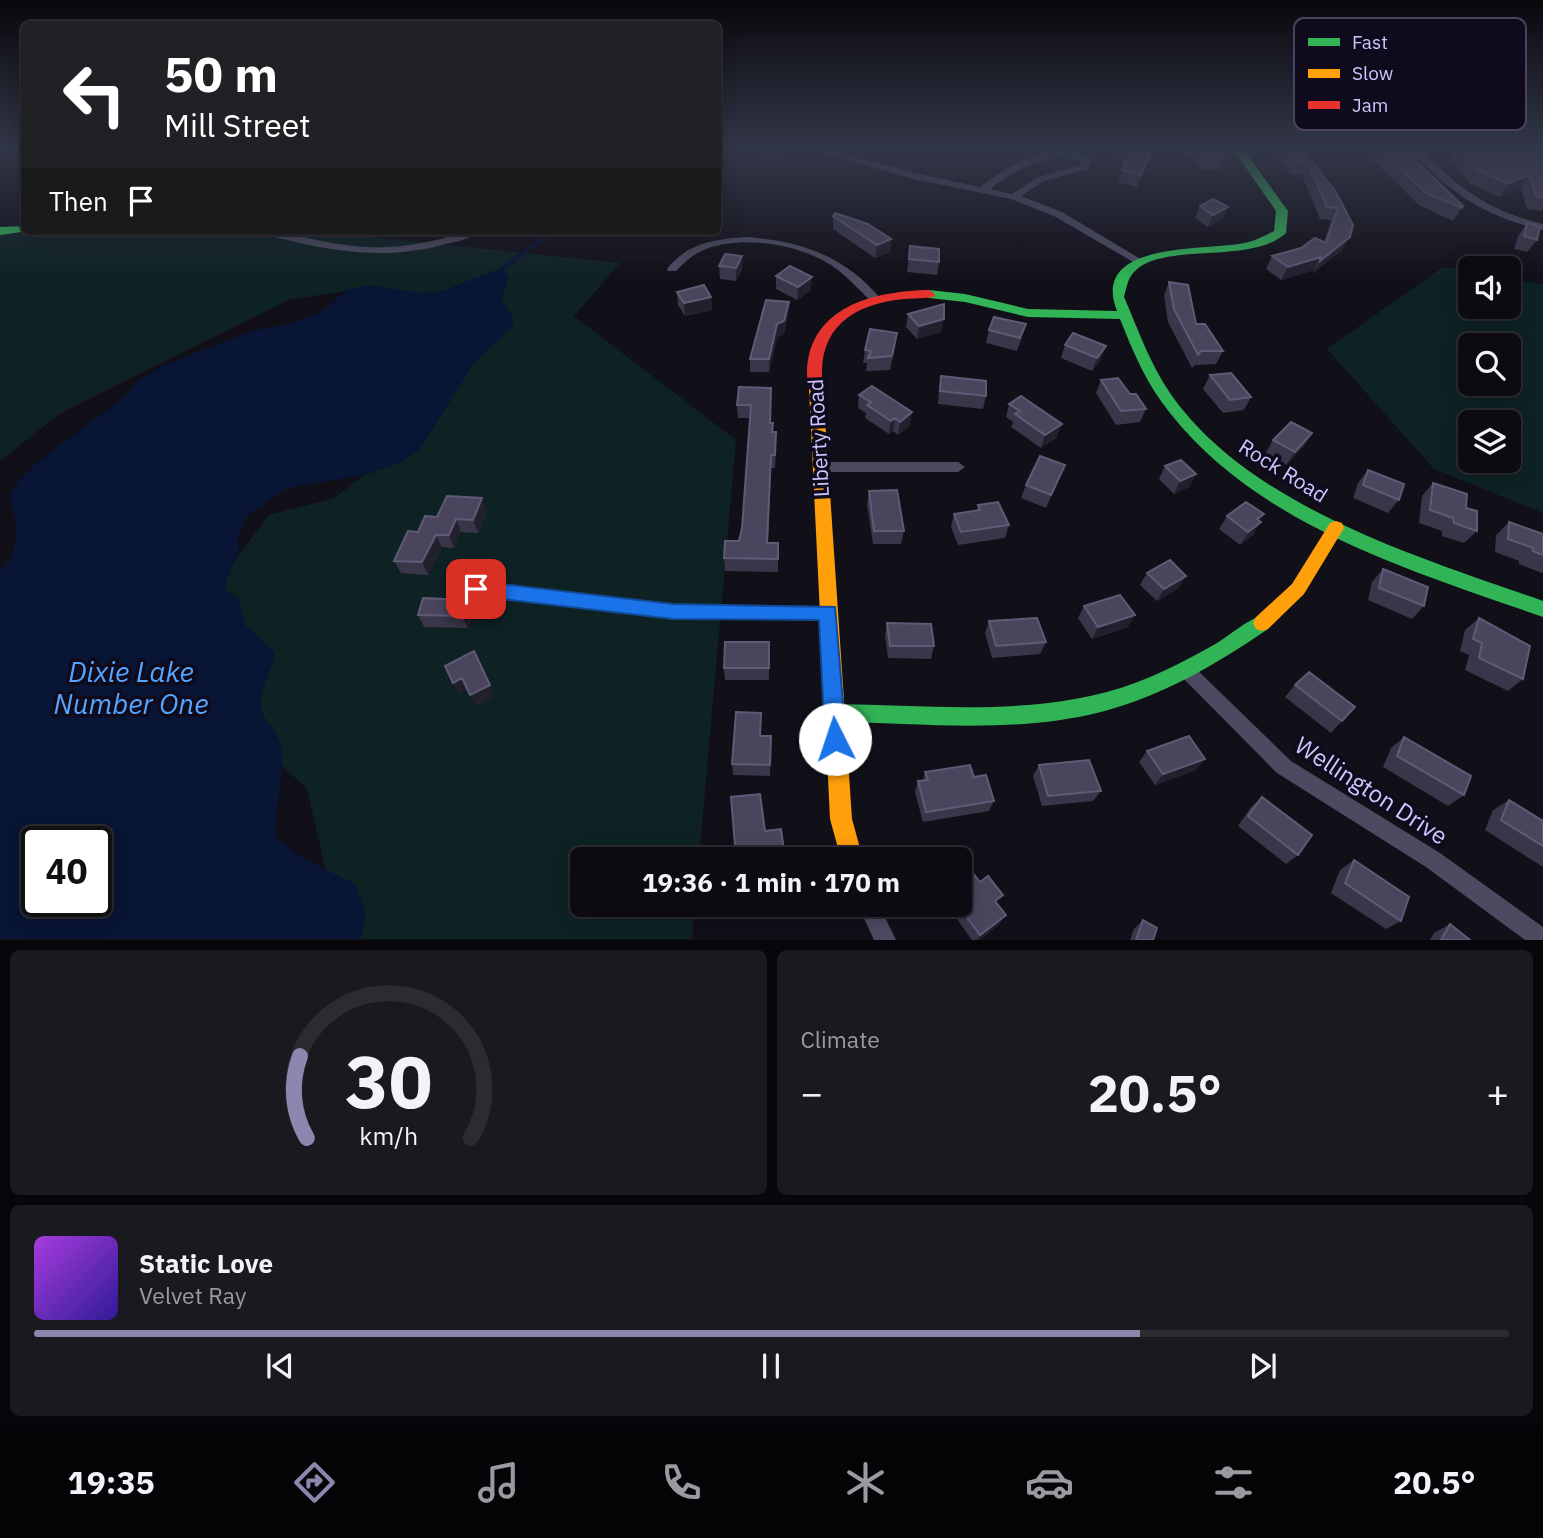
<!DOCTYPE html>
<meta charset="utf-8">
<style>
:root{--surface:#0d0b12;--page:#1b1920;--text:#f1f3f6;--muted:#9a9b9f;--line:#2d2b32;--accent:#8d86ae}
body{margin:0;font-family:"IBM Plex Sans",sans-serif;background:var(--page);color:var(--text);height:100vh;display:flex;flex-direction:column;font-size:26px;white-space:nowrap}
*{box-sizing:border-box;margin:0}
p{font-size:23px;color:var(--muted)}
.icon{flex:none;width:38px;height:38px;fill:none;stroke:currentColor;stroke-width:2;stroke-linecap:round;stroke-linejoin:round}
.map{position:relative;height:940px;overflow:hidden}
.panel{display:flex;flex-direction:column;gap:10px;padding:10px;background:#07060a;flex:1}
.panel>*{flex:none}
.guide{position:absolute;left:21px;top:21px;width:700px;height:214px;border-radius:10px;box-shadow:0 4px 18px #0003,0 0 0 2px var(--line);background:#202124;color:#fff;overflow:hidden}
.controls{position:absolute;left:1458px;top:256px;display:grid;gap:14px}
.controls a{display:grid;place-items:center;width:63px;height:63px;border-radius:10px;background:var(--surface);box-shadow:0 4px 18px #0003,0 0 0 2px var(--line);font-size:35px}
.speed{position:absolute;left:21px;top:826px;display:flex;gap:14px;font-size:35px;font-weight:700;text-align:center}
.speed>*{display:grid;place-content:center;width:91px;height:91px;border-radius:50%;background:var(--surface);box-shadow:0 4px 18px #0003,0 0 0 2px var(--line);line-height:1}
.speed .limit{border:4px solid #111;border-radius:10px;background:#fff;color:#111}
.pin{position:absolute;display:grid;place-items:center;width:60px;height:60px;color:#fff;margin:-30px;border-radius:14px;box-shadow:0 4px 10px #0006}
.me{position:absolute;width:77px;margin:-38px;rotate:356deg;stroke-linejoin:round;filter:drop-shadow(0 0 5px #0008)}
.turn{display:flex;align-items:center;gap:24px;height:147px;padding:0 28px;font-size:32px}
.turn .icon{width:91px;height:91px;stroke-width:2.5}
.turn b{display:block;font-size:49px;line-height:60px}
.then{display:flex;align-items:center;height:66px;padding:0 28px;background:#0003;gap:14px;font-size:26px}
.big{font-size:52px;font-weight:800;line-height:1.1}
.panel .widget{flex:1;display:flex;flex-direction:column;justify-content:center;gap:10px;min-width:0;padding:0 24px;border-radius:10px;background:var(--page)}
.panel .dial{align-items:center;gap:0}
.dial svg{height:182px;overflow:visible;fill:none;stroke:var(--line);stroke-width:7;stroke-linecap:round;text-anchor:middle}
.dial text{fill:var(--text);stroke:none}
.song{display:flex;align-items:center;gap:21px}
.cover{width:84px;height:84px;border-radius:10px;background:linear-gradient(135deg,hsl(280 70% 55%),hsl(250 70% 35%))}
.played{height:7px;border-radius:4px;background:linear-gradient(90deg,var(--accent) 75%,var(--line) 75%)}
.keys{display:flex;justify-content:space-around;direction:ltr}
.heat{display:flex;justify-content:space-between;align-items:center;font-size:38px;direction:ltr}
.panel .tiles{flex:1;display:grid;gap:10px;grid-template-columns:1fr 1fr}
.widget:last-child{grid-column:span 2}
.trip{position:absolute;left:570px;top:847px;width:402px;height:70px;border-radius:10px;background:var(--surface);box-shadow:0 4px 18px #0003,0 0 0 2px var(--line);font-weight:800;line-height:70px;text-align:center}
.dock{display:flex;height:112px;justify-content:space-around;align-items:center;background:#050407;color:var(--muted)}
.dock .icon{width:49px;height:49px}
.dock .active{color:var(--accent)}
.dock b{font-size:32px;color:var(--text)}
.map>svg:first-child{display:block}
.green{fill:#0e2224;fill-rule:evenodd}
.water{fill:#091535;fill-rule:evenodd}
.lines{fill:none;stroke-linecap:round;stroke-linejoin:round}
.stream{stroke:#091535;stroke-width:4.5}
.street{fill:#4c4a61;fill-rule:evenodd}
.fast{fill:#30b455;fill-rule:evenodd}
.slow{fill:#ff9f0a;fill-rule:evenodd}
.jam{fill:#e5322d;fill-rule:evenodd}
.wall{fill:#3a364a}
.shaded-wall{fill:#23202e}
.building{fill:#4a455d;stroke:#5f5a76;stroke-width:2}
.route{fill:#1a73e8;stroke:#114b97;stroke-width:2}
.labels{text-anchor:middle;stroke-width:7;stroke-linejoin:round;paint-order:stroke}
.street-label{font-size:21px;fill:#d0c6ff;stroke:#0f0b1c}
.near-street-label{font-size:24px;fill:#d0c6ff;stroke:#0f0b1c}
.near-water-label{font-size:28px;font-style:italic;fill:#54a5ff;stroke:#0f0b1c}
.key{fill:#0f0b1c;stroke:#494360;stroke-width:2}
.key-label{font-size:19px;fill:#d0c6ff}
</style>
<div class="map">
<svg width="1543" height="940" viewBox="0 0 1543 940">
<rect width="100%" height="100%" fill="#110f18"/>
<!-- green -->
<path class="green" d="M24,226v5h292l304,32 -46,53 162,124 -37,419h-116v46h112l-3,34h-335l-32,-72 -18,-78 -43,-41 -52,-124 15,-53 42,-56 65,-17 65,-49 -41,-160 -70,11 -227,113 -61,48v-234z
M1443,267l27,4v35h38l1,-28 34,6v229l-109,-44 -107,-120zM1470,345h38v38h-38zM1470,422h38v38h-38z"/>
<!-- water -->
<path class="water" d="M496,270l11,2 1,9 -7,18 11,17 1,10 -40,39 -54,85 -17,12 -33,12 -82,14 -40,28 -9,18 1,16 -14,35 1,6 12,6 8,29 29,26c-2,16 -16,38 -14,53 1,16 16,24 19,38 6,26 -5,64 -5,93l23,20 57,28 11,31 -5,24h-361v-367c22,-25 18,-48 9,-77l14,-19 20,-18 83,-62 13,-16 21,-13 92,-36 45,-9 22,-9 28,-23 21,-5 53,8 21,-2zM37,842h59v59h-59z"/>
<g class="lines">
<!-- stream -->
<path class="stream" d="M499,271l54,-40"/>
<!-- street -->
<path class="street" d="M809,149h16l90,24 65,14c27,-21 78,-52 111,-27l-3,9 -44,12 -23,15 41,16 82,49 -5,3 -4,-1 -81,-47 -43,-17 -97,-20zM1062,157l19,4v4l-43,12 -26,17 -22,-5c21,-17 45,-29 72,-32z
M1410,149h10c38,39 69,62 123,75v6c-57,-13 -94,-37 -133,-81z
M1446,149l97,1v6l-34,1 -59,-5z
M257,231c33,0 64,12 97,15 40,5 76,-4 114,-14l5,3c-8,6 -20,7 -31,10 -65,17 -120,4 -184,-12z
M747,237c54,4 98,19 134,62l-2,2h-8c-13,-12 -25,-26 -40,-36 -33,-21 -88,-30 -125,-16 -13,5 -21,13 -30,22h-8l-1,-2c20,-26 48,-30 80,-32z
M820,462h138l7,5 -7,5h-138l-7,-5z
M476,582l196,23 156,1 6,2 2,5 -2,5 -6,2 -156,-1 -196,-23 -6,-2 -2,-5 2,-5z
M1185,661l6,3 100,97 149,92 103,74v13h-18l-99,-73 -149,-94 -98,-99 -3,-5 3,-5z
M858,905h21l17,35h-22z"/>
<!-- fast -->
<path class="fast" d="M1233,149h10l45,62 -2,22c-37,34 -131,6 -155,43 -4,6 -5,14 -7,21 14,32 26,67 46,96 79,114 249,164 373,208v16c-131,-46 -284,-91 -373,-204 -23,-28 -37,-61 -50,-94l-92,-2 -63,-15 -36,-4 -6,-4 6,-4 36,4 63,15 89,2c-28,-71 90,-60 127,-68 11,-2 20,-7 30,-12l2,-20z
M24,226v5h4l-28,4v-8z
M1262,615l6,2 3,6 -3,6c-51,35 -106,67 -167,83 -86,22 -179,11 -267,10l-7,-2 -3,-7 3,-7 7,-2c100,1 206,14 301,-21 29,-11 56,-25 82,-40 14,-9 29,-22 45,-28z"/>
<!-- slow -->
<path class="slow" d="M816,384l7,5 29,430 11,40h-22l-11,-40 -21,-430z
M1336,521l6,2 2,5 -40,66 -36,35 -6,2 -6,-2 -3,-6 3,-6 36,-33 38,-61z"/>
<!-- jam -->
<path class="jam" d="M929,290l6,4 -1,3c-13,2 -26,1 -39,3 -52,8 -79,36 -72,89l-7,5 -5,-2c-5,-11 -5,-25 -2,-37 13,-53 73,-64 120,-65z"/>
</g>
<!-- wall -->
<path class="wall" d="M760,149h22v9l-15,4 -7,-9z
M1118,149h27l1,18 -9,20 -19,-5 7,-16 -8,-12z
M1185,149h32l7,8 -5,12h-19z
M1271,149h31l34,43 6,58 -29,23 1,-3 -33,10 -15,-11 6,-13 52,-14 7,-22 -11,-1 -18,-44h-11z
M1362,149h42l59,57 -10,15 -34,-16z
M1452,149h46l3,4 13,3 29,2v53l-16,-2 -6,-21 -21,9 -31,-14 -20,-29z
M1200,206l23,13 -15,8 -13,-9z
M833,216l58,23 -1,13 -15,6 -42,-29z
M1527,223l10,17 -10,12 -13,-3 4,-13z
M388,231h31l-5,6 -25,-2z
M910,246l29,16 -2,13 -30,-3z
M742,256v13l-6,12 -16,-2 -1,-13z
M776,276l35,14 -14,10 -21,-11z
M1169,282l27,42 27,27 -7,13 -21,1 -3,3 -24,-46 -4,-27z
M677,292l34,5 1,13 -27,6 -7,-11z
M908,314l33,18 -24,7 -11,-12z
M788,315l-4,19 -7,4 -8,34h-19v-13z
M989,330l33,7 -5,14 -31,-8z
M1065,345l36,14 -9,12 -31,-13z
M895,346l-5,24 -24,1 1,-8h-4l2,-13z
M1210,375l41,22 -7,13 -21,3 -20,-24z
M941,376l45,20 -3,13 -45,-5 1,-15z
M1101,380l29,14 16,15 -6,13 -24,3 -20,-32z
M859,395l51,31 -12,9 -5,-4 -4,3 -24,-16 1,-5 -8,-5z
M771,401l-1,22 6,22 -1,23h-4l-3,75h10v29l-53,-1 -1,-13 15,-17 3,-13 8,-110h-12l-1,-13z
M1009,404l48,33 -16,11 -30,-21 2,-5 -7,-5z
M1312,433l-8,13 -18,19 -21,-11 8,-14z
M1165,466l31,8 -7,13 -15,7 -15,-15z
M1368,470l31,30 -11,13 -35,-15 5,-15z
M1060,478l-14,30 -25,-10 5,-13z
M1433,483l33,25 11,23 -13,12 -22,-7v-5l-23,-8 3,-27z
M869,491l35,40 -3,13h-28l-6,-40z
M978,505l31,20 -4,13 -47,7 -7,-18 3,-13 23,-3z
M487,511l-9,22 -17,-1 -7,16 -12,-1 -14,28 -27,-2 -7,-12 24,-29 19,-15z
M1227,516l32,5 -6,14 -13,10 -21,-16z
M1509,522l34,12v38l-1,1 -23,-9v-3l-24,-9 1,-17z
M1383,569l41,37 -12,13 -44,-19 4,-18z
M1147,573l32,15 -22,13 -17,-16z
M1084,606l44,21 -36,12 -14,-21z
M473,612l-5,16 -44,-1 -6,-12z
M1479,618l44,61 -15,12 -43,-21 4,-15 -9,-4 5,-21z
M989,621l57,21 -6,12 -48,4 -7,-25z
M887,623l47,23 -3,13 -43,-1 -3,-22z
M769,642v38h-44l-1,-12z
M1295,685l47,36 -11,12 -46,-36z
M761,713v23h10l-1,40 -37,-1 -1,-11z
M1404,737l60,58 -16,11 -65,-39 8,-19z
M1147,751l49,19 -41,15 -16,-23z
M1039,765l62,26 -8,10 -51,5 -9,-30z
M925,772l49,5 20,24 -5,10 -66,11 -8,-30 3,-11h5z
M731,797l53,54v8h-48z
M1262,797l36,58 -12,9 -48,-38 13,-19z
M1509,800l34,21v46l-58,-37 8,-20z
M1354,860l47,61 -15,8 -55,-36 9,-23z
M997,904l3,19 -20,17h-8l-25,-35z
M1143,920l10,20h-23l4,-11z
M1450,924l20,16h-40l4,-7z"/>
<!-- shaded-wall -->
<path class="shaded-wall" d="M782,149v9l-15,4v-12z
M1150,155l-4,12 -9,20 4,-12z
M1529,175l-8,13 -21,9 8,-13z
M1228,207l-5,12 -15,8 5,-12z
M412,231h7l-5,6z
M1350,237l-8,13 -29,23 7,-12z
M891,239l-1,13 -15,6 2,-13z
M742,256v13l-6,12v-13z
M1321,257l-7,13 -33,10 7,-13z
M812,277l-1,13 -14,10 1,-13z
M711,297l1,13 -27,6 -1,-13z
M789,302l-1,13 -4,19 -7,4 -8,34v-13l8,-35z
M944,319l-3,13 -24,7 2,-13z
M1106,346l-5,13 -9,12 5,-13z
M912,412l-2,14 -12,9 2,-13z
M895,418l-2,13 -4,3 2,-13z
M1062,424l-5,13 -16,11 4,-13z
M1312,433l-8,13 -18,19 9,-13z
M1065,465l-5,13 -14,30 5,-13z
M1196,474l-7,13 -15,7 6,-13z
M482,498l5,13 -9,22 -5,-13z
M1264,514l-8,12 5,-4 -8,13 -13,10 17,-26z
M456,519l5,13 -7,16 -5,-13z
M436,535l6,12 -14,28 -6,-13z
M1186,576l-7,12 -22,13 7,-12z
M467,600l6,12 -5,16 -6,-12z
M1135,615l-7,12 -36,12 6,-12z
M462,678l6,12 -9,4 -6,-11z
M490,685l5,12 -19,9 -6,-11z
M1205,759l-9,11 -41,15 8,-11z
M1006,915l-6,8 -20,17h-3l3,-5z"/>
<!-- building -->
<path class="building" d="M1126,149h19l5,6 -9,20 -19,-5 8,-14z
M1198,149h19l7,8h-20z
M1286,149h16l34,43 17,33 -3,12 -30,24 1,-4 -33,10 -16,-11 29,-8 14,-10 11,5 12,-35 -11,-1 -19,-44h-12z
M1381,149h23l59,57 -1,2 -36,-15z
M1461,149h37l3,4 13,3 29,2v40l-7,-2 -7,-21 -21,9 -31,-14z
M1213,199l15,8 -15,8 -13,-9z
M835,213l33,11 23,15 -14,6 -44,-29z
M1527,223l13,4 -3,13 -13,-4z
M910,246l29,3v13l-30,-3z
M725,254l17,2 -6,12 -17,-2z
M790,266l22,11 -14,10 -22,-11z
M1169,282l19,3 8,39h9l18,27h-22l-3,4 -24,-46z
M704,285l7,12 -27,6 -7,-11z
M766,300l23,2 -5,19 -7,3 -8,35h-19z
M944,304v15l-25,7 -11,-12z
M994,317l32,7 -6,14 -31,-8z
M870,329l27,4 -5,23 -24,2 3,-7 -6,-1z
M1073,333l33,13 -9,12 -32,-13z
M1231,373l20,24 -21,3 -20,-25z
M941,376l45,5v15l-46,-5z
M1118,378l12,16h6l10,15 -25,2 -20,-31z
M872,386l40,26 -12,10 -5,-4 -4,3 -24,-16 4,-3 -12,-7z
M739,387l32,1 -1,35h3l-1,9h4l-1,23h-4l-4,88h11v16l-54,-1 1,-17h14l3,-13 9,-123h-14z
M1021,396l41,28 -17,11 -30,-21 5,-3 -11,-7z
M1291,422l21,11 -17,19 -22,-12z
M1040,456l25,9 -14,30 -25,-10z
M1181,460l15,14 -16,7 -15,-15z
M1368,470l36,14 -5,16 -36,-15z
M1433,483l34,11 -1,14 11,3v20l-23,-8 -1,-5 -23,-8z
M897,490l7,41h-30l-5,-40z
M447,496l35,2 -9,22 -17,-1 -7,16h-13l-14,27 -28,-1 14,-30 10,1 7,-16 12,1z
M998,502l11,23 -48,7 -7,-18 26,-4 -2,-5z
M1246,502l18,12 -7,5 4,3 -13,10 -21,-16z
M1509,522l34,12v21l-10,-4v-3l-25,-9z
M1170,560l16,16 -22,13 -17,-16z
M1383,569l45,18 -4,19 -45,-18z
M1120,595l15,20 -37,12 -14,-21z
M423,598l44,2 -5,16 -44,-1z
M1037,618l9,24 -50,4 -7,-25z
M1479,618l51,28 -7,33 -44,-21 3,-15 -9,-4z
M887,623l44,1 3,22h-44z
M725,642h44v26h-45z
M474,651l16,34 -20,10 -8,-17 -9,5 -8,-17z
M1309,672l46,35 -13,14 -47,-36z
M736,712l25,1 -1,23h11l-1,29 -38,-1z
M1189,736l16,23 -42,15 -16,-23z
M1404,737l67,39 -7,19 -67,-39z
M1089,760l12,31 -53,5 -9,-31z
M970,765l4,12 12,-2 8,26 -68,11 -8,-31 10,-1 -3,-8z
M760,794l5,37 16,-2 3,22 -48,6 -5,-60z
M1262,797l50,38 -14,20 -50,-39z
M1509,800l34,21v25l-42,-26z
M957,853l23,29 8,-6 15,19 -8,6 11,14 -26,20 -22,-30h3v-46h-13z
M1354,860l55,37 -8,24 -56,-38z
M1143,920l14,8 -4,12h-17z
M1450,924l20,16h-29z"/>
<!-- sky -->
<linearGradient id="sky" x2="0" y2="1"><stop stop-color="#09080d"/><stop offset="0.53" stop-color="#323748"/><stop offset="1" stop-color="#323748" stop-opacity="0"/></linearGradient>
<rect width="1543" height="281" fill="url(#sky)"/>
<!-- route -->
<path class="route" d="M476,581l197,23 162,3 11,132 -3,7 -8,3 -7,-3 -3,-7 -6,-119 -146,-1 -197,-23 -9,-7z"/>
<g class="labels">
<!-- street labels -->
<g class="street-label">
<text transform="translate(819 438) rotate(-93)" y="7">Liberty Road</text>
<text transform="translate(1283 471) rotate(32)" y="7">Rock Road</text>
</g>
<!-- near-street labels -->
<g class="near-street-label">
<text transform="translate(1371 791) rotate(33)" y="8">Wellington Drive</text>
</g>
<!-- near-water labels -->
<g class="near-water-label">
<text x="131" y="682">Dixie Lake<tspan x="131" dy="32">Number One</tspan></text>
</g>
</g>
<!-- legend -->
<rect x="1294" y="18" width="232" height="112" rx="10" class="key"/>
<rect x="1308" y="38" width="32" height="8" fill="#30b455"/>
<rect x="1308" y="69" width="32" height="9" fill="#ff9f0a"/>
<rect x="1308" y="101" width="32" height="8" fill="#e5322d"/>
<g class="key-label">
<text x="1352" y="49">Fast</text>
<text x="1352" y="80">Slow</text>
<text x="1352" y="112">Jam</text>
</g>
</svg>
<div class="controls">
<a><svg class="icon" aria-label="sound" viewBox="0 0 24 24"><path d="M4 9h4l5-4v14l-5-4H4zM17 9q2 3 0 6"/></svg></a>
<a><svg class="icon" aria-label="search" viewBox="0 0 24 24"><circle cx="10" cy="10" r="6"/><path d="M15 15l6 6"/></svg></a>
<a><svg class="icon" aria-label="layers" viewBox="0 0 24 24"><path d="M12 4l9 5-9 5-9-5zM3 14l9 5 9-5"/></svg></a>
</div>
<div class="speed"><div class="limit">40</div></div>
<div class="pin" style="left:476px;top:589px;background:#d93025"><svg class="icon" aria-label="arrive" viewBox="0 0 24 24"><path d="M6 21V4h12l-3 4 3 4H6"/></svg></div>
<svg class="me" style="left:835px;top:739px" viewBox="-20 -20 40 40"><circle r="19" fill="#fff"/><path d="M0-13L10 11 0 6-10 11z" fill="#1a73e8"/></svg>
<div class="trip">19:36 · 1 min · 170 m</div>
<div class="guide">
<div class="turn"><svg class="icon" aria-label="left" viewBox="0 0 24 24"><path d="M17 20v-9H6M10 6l-5 5 5 5"/></svg><div><b>50 m</b>Mill Street</div></div>
<div class="then">Then<svg class="icon" aria-label="arrive" viewBox="0 0 24 24"><path d="M6 21V4h12l-3 4 3 4H6"/></svg></div>
</div>
</div>
<section class="panel">
<div class="tiles">
<div class="widget dial"><svg viewBox="0 0 100 80">
<path d="M14 69A42 42 0 1 1 86 69"/>
<path d="M14 69A42 42 0 0 1 11 33" stroke="#8d86ae"/>
<text x="50" y="56" font-size="32" font-weight="700">30</text>
<text x="50" y="72" font-size="11">km/h</text>
</svg></div>
<div class="widget"><p>Climate</p>
<div class="heat"><a>−</a><b class="big">20.5°</b><a>+</a></div>
</div>
<div class="widget">
<div class="song"><i class="cover"></i><div><b>Static Love</b><p>Velvet Ray</p></div></div>
<div class="played"></div>
<div class="keys"><svg class="icon" aria-label="previous" viewBox="0 0 24 24"><path d="M18 5L8 12l10 7zM5 5v14"/></svg><svg class="icon" aria-label="pause" viewBox="0 0 24 24"><path d="M8 5v14M16 5v14"/></svg><svg class="icon" aria-label="next" viewBox="0 0 24 24"><path d="M6 5l10 7-10 7zM19 5v14"/></svg></div>
</div>
</div>
</section>
<nav class="dock">
<b>19:35</b>
<svg class="icon active" aria-label="directions" viewBox="0 0 24 24"><path d="M12 3l9 9-9 9-9-9zM9 14v-3h6M13 9l2 2-2 2"/></svg>
<svg class="icon" aria-label="music" viewBox="0 0 24 24"><path d="M9 18V5l10-2v13"/><circle cx="6" cy="18" r="3"/><circle cx="16" cy="16" r="3"/></svg>
<svg class="icon" aria-label="phone" viewBox="0 0 24 24"><path d="M5 4h4l2 5-3 2q2 4 5 5l2-3 5 2v4C11 20 4 13 5 4z"/></svg>
<svg class="icon" aria-label="climate" viewBox="0 0 24 24"><path d="M12 3v18M4 7l16 10M4 17L20 7"/></svg>
<svg class="icon" aria-label="car" viewBox="0 0 24 24"><path d="M5 17H2v-5l4-1 3-4h7l3 4 3 1v5h-3M9 17h6M6 11h13"/><circle cx="7" cy="17" r="2"/><circle cx="17" cy="17" r="2"/></svg>
<svg class="icon" aria-label="filters" viewBox="0 0 24 24"><path d="M4 7h16M4 17h16"/><circle cx="9" cy="7" r="2"/><circle cx="15" cy="17" r="2"/></svg>
<b>20.5°</b>
</nav>
